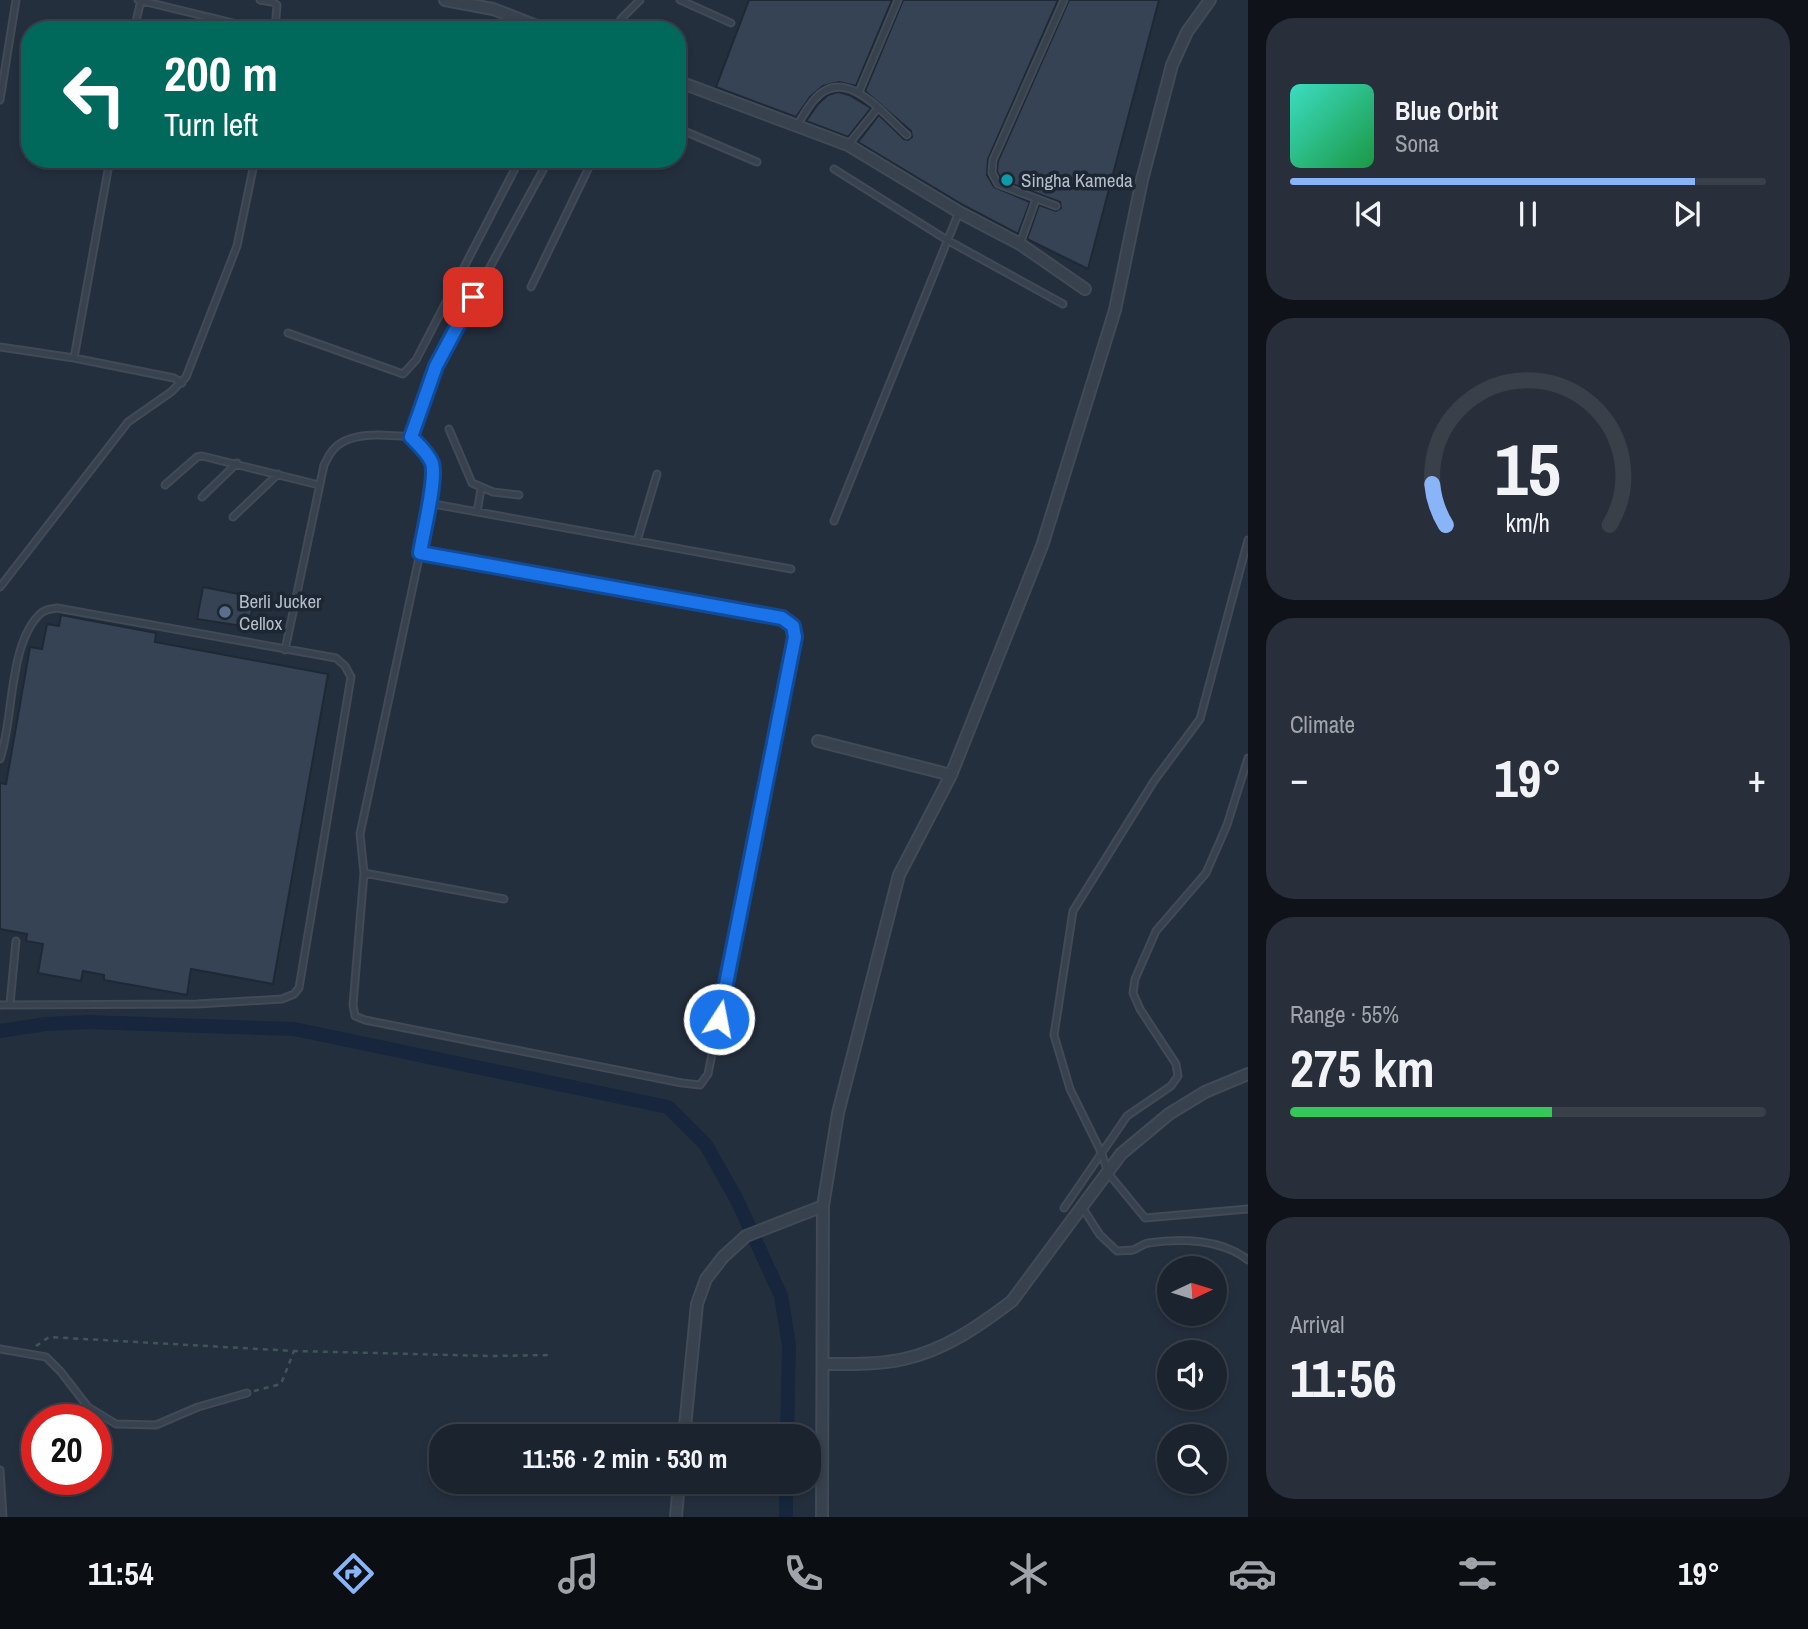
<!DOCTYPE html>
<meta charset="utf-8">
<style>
:root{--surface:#1b232e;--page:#282f3a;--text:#f1f3f6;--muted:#a0a4aa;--line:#39404a;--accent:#8ab4f8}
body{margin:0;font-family:"Archivo Narrow",sans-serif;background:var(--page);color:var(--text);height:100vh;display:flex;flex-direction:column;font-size:26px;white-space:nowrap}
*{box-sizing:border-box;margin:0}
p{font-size:23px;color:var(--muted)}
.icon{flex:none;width:38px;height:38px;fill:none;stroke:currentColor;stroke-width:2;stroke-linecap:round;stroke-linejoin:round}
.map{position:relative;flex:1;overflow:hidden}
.drawer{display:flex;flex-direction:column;gap:18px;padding:18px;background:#0f1319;width:560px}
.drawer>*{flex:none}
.guide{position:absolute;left:21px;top:21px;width:665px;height:147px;border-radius:28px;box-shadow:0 4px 10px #0003,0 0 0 2px var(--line);background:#00695c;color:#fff;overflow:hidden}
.needle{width:46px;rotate:86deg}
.controls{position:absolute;left:1157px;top:1256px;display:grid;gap:14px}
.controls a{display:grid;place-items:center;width:70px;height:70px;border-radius:50%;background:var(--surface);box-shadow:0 4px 10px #0003,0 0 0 2px var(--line);font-size:35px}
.speed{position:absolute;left:21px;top:1404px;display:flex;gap:14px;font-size:35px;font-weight:700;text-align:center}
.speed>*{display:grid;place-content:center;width:91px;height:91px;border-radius:50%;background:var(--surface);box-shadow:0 4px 10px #0003,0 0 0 2px var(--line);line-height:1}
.speed .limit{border:10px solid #d22;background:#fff;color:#111}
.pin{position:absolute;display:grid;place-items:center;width:60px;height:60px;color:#fff;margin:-30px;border-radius:14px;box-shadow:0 4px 10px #0006}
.me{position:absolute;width:77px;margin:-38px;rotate:11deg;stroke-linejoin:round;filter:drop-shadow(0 0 5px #0008)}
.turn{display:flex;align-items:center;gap:24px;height:147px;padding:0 28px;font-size:32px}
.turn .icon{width:91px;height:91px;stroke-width:2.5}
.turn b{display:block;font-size:49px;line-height:60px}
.big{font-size:52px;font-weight:700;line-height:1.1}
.drawer .card{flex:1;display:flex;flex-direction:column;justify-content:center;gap:10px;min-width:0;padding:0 24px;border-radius:28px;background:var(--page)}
.drawer .dial{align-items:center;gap:0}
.dial svg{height:182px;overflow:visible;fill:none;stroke:var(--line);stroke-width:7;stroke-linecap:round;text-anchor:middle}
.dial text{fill:var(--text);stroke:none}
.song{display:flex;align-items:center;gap:21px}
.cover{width:84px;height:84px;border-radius:10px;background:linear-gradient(135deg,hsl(170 70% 55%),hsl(140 70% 35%))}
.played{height:7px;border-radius:4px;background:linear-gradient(90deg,var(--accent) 85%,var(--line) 85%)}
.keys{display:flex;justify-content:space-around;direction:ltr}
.heat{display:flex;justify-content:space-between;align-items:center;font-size:38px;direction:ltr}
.charge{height:10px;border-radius:5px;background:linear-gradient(90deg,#34c759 55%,var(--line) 0)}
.trip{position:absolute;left:429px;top:1424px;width:392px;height:70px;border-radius:28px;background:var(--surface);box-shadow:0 4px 10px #0003,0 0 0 2px var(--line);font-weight:700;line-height:70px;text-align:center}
.dock{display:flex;height:112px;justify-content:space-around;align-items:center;background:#0b0e12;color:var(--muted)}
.dock .icon{width:49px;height:49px}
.dock .selected{color:var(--accent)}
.dock b{font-size:32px;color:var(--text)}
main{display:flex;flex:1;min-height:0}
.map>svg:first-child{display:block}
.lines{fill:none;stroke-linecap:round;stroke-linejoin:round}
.canal{stroke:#17263c;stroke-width:14}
.building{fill:#364354;stroke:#1f2835;stroke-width:2}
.lane-casing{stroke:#414a57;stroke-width:9}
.street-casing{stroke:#414a57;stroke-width:14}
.path{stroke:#3f5557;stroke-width:2.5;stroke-dasharray:5 5;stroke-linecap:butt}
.lane{stroke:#38414e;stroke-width:5}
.street{stroke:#38414e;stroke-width:10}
.route-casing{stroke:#114b97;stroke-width:18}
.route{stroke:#1a73e8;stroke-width:12}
.culture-dot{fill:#0f9aa8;stroke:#1d2633;stroke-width:2.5}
.service-dot{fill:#5c6f8a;stroke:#1d2633;stroke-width:2.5}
.labels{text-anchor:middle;stroke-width:7;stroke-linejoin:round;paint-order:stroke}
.poi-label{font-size:19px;fill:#b4bcc9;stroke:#1d2633;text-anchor:start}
</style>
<main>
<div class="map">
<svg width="1248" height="1517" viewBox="0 0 1248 1517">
<rect width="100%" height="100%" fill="#242f3e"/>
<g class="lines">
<!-- canal -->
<path class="canal" d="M0,1031l46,-7 41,-2 207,7 374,78 38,38 31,55 44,96 8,49 -2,92
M786,1517v-35"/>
</g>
<!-- building -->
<path class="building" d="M749,0h143l-36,86 -17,-4 -16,4 -13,11 -14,20 -80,-30z
M903,0h155l-70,159 -1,16 7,12 36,15 -12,32 -55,-29 -105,-63 21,-27 25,24 4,1 4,-3 -1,-6 -46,-40z
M1069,0h90l-71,269 -61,-30 12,-34 17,6 5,-3 -1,-6 -58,-22 -5,-8 1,-11z
M838,92l11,3 22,13 -23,29 -42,-16 12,-17 10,-9z
M203,587l51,10 -5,30 -52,-8z
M61,615l95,18 -1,9 173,32 -55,310 -82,-15 -4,26 -83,-15v-5l-21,-4 -2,10 -43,-8 5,-29 -17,-3 1,-7 -27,-5v-146l6,1 24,-137 12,2 5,-25 12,2z"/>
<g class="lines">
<!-- lane casing -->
<g class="lane-casing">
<path id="lane" d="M138,0l124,30
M260,0l12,2 5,3 -2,25
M680,0l51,23
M134,30l7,-30
M616,30l5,-11 19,-19
M859,92l39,-92
M0,100l16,-100
M796,127c6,-9 11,-19 18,-27 31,-37 70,15 93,35
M677,128l80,34
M848,145l29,-36
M834,169l113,71 116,64
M1056,206l-58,-22 -6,-11 1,-13 71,-160
M1020,244l16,-45
M531,287l62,-128
M288,333l115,41 13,-14 104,-201
M0,347l74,11 100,20 8,5
M74,358l36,-199
M449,429l23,54 21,9 26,3
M411,437l14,15 7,12 2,14 -14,75 -60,281 4,39 -11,132 2,11 10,4 317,63 18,2 8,-11 87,-437 -2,-11 -11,-8 -362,-65
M165,485l32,-28 5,-1 117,29
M202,497l35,-34
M428,503l363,66
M477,512l4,-23
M233,517l45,-43
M834,521l125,-309
M1248,540l-48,179 -46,62 -81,130 -19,124 16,54 32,65 6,19 37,45 103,-9
M637,541l20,-67
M0,587l128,-165 43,-30 15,-15 51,-131 18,-87
M285,650l39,-185c3,-5 5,-11 9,-15 16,-20 55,-15 78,-13l25,-71 113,-207
M0,759c14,-40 8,-116 41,-146 5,-4 10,-4 16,-5l279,50 9,8 6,11 -52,311 -5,6 -12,5 -85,5 -197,1
M364,873l140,26
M10,1004l6,-63
M1082,1207l18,28 17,16c5,-1 11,0 16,-1 6,-2 9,-6 15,-7 32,-5 74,-4 100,17
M1064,1208l63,-92 44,-30 7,-10 -2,-12 -36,-55 -7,-16 2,-14 21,-48 50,-58 21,-48 21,-67
M0,1349l46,8 15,15 27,35 28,17 40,1 42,-18 49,-14
M0,1470l3,47"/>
</g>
<!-- street casing -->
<g class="street-casing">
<path id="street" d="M445,0l48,9 54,21
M677,81l171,64 111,67 61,32 65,45
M818,741l133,34
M823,1364c26,0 54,1 81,-5 41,-9 75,-33 108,-58l109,-147 48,-40 36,-22 43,-18
M684,1437l13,-133 9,-25 17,-22 23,-21 77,-30
M676,1517l3,-35
M822,1517l1,-311 15,-93 61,-238 52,-100 91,-229 73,-236 27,-130 30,-115 15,-33 23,-32"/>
</g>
<!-- path -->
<path class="path" d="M36,1346l13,-9 245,14 198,5 59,-1
M254,1391l27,-7 13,-33"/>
<!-- lane -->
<use href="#lane" class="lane"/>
<!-- street -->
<use href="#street" class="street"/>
</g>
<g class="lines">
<!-- route casing -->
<g class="route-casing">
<path id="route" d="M473,297l-37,69 -25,71c7,7 17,16 21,26 5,16 -9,70 -12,90l362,65 11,8 2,11 -76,382"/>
</g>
<!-- route -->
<use href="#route" class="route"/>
</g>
<!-- markers -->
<circle class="culture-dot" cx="1007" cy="180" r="7"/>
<circle class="service-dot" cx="225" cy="612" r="7"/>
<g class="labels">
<!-- poi labels -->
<g class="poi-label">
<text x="1021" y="187">Singha Kameda</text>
<text x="239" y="608">Berli Jucker<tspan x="239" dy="22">Cellox</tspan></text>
</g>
</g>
</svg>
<div class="controls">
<a><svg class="needle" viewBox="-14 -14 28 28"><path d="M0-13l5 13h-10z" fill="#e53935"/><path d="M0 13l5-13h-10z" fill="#a0a4aa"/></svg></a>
<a><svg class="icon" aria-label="sound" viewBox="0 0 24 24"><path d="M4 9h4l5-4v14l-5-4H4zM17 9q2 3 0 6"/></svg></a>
<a><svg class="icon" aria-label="search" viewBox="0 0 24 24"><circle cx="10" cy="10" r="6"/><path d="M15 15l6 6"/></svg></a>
</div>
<div class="speed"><div class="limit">20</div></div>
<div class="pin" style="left:473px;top:297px;background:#d93025"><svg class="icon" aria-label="arrive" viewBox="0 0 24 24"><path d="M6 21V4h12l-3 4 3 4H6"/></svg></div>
<svg class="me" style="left:719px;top:1019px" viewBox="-20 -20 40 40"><circle r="17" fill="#1a73e8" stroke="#fff" stroke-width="3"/><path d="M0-11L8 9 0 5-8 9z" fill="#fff"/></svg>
<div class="trip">11:56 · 2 min · 530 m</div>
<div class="guide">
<div class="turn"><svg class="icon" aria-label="left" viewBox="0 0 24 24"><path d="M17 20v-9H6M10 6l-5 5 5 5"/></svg><div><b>200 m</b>Turn left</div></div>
</div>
</div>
<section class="drawer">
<div class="card">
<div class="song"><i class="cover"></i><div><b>Blue Orbit</b><p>Sona</p></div></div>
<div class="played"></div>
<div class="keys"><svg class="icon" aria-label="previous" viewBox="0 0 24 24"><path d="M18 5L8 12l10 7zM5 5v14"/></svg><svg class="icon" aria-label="pause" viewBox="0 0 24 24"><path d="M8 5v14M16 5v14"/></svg><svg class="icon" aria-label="next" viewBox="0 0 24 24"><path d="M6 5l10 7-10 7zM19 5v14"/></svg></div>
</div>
<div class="card dial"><svg viewBox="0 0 100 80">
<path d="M14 69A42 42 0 1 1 86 69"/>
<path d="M14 69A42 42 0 0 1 8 51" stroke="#8ab4f8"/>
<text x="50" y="56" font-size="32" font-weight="700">15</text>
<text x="50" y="72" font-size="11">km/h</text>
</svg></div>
<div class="card"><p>Climate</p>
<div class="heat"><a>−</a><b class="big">19°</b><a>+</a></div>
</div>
<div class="card"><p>Range · 55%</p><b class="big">275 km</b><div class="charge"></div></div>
<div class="card"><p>Arrival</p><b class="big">11:56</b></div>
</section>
</main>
<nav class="dock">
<b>11:54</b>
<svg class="icon selected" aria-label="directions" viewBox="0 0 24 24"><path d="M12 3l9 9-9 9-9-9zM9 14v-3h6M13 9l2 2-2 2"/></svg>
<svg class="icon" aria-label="music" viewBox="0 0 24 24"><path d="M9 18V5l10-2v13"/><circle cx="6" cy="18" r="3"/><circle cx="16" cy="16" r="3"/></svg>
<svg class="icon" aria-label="phone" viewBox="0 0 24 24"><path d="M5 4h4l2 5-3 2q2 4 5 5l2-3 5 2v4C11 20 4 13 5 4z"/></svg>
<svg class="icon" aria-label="climate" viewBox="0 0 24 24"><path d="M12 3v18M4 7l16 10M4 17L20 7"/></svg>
<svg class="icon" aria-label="car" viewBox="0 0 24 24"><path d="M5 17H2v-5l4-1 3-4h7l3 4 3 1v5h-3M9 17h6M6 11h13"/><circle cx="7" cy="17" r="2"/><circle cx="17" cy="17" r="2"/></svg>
<svg class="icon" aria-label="filters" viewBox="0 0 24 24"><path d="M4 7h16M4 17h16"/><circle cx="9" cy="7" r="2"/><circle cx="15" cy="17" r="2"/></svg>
<b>19°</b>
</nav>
